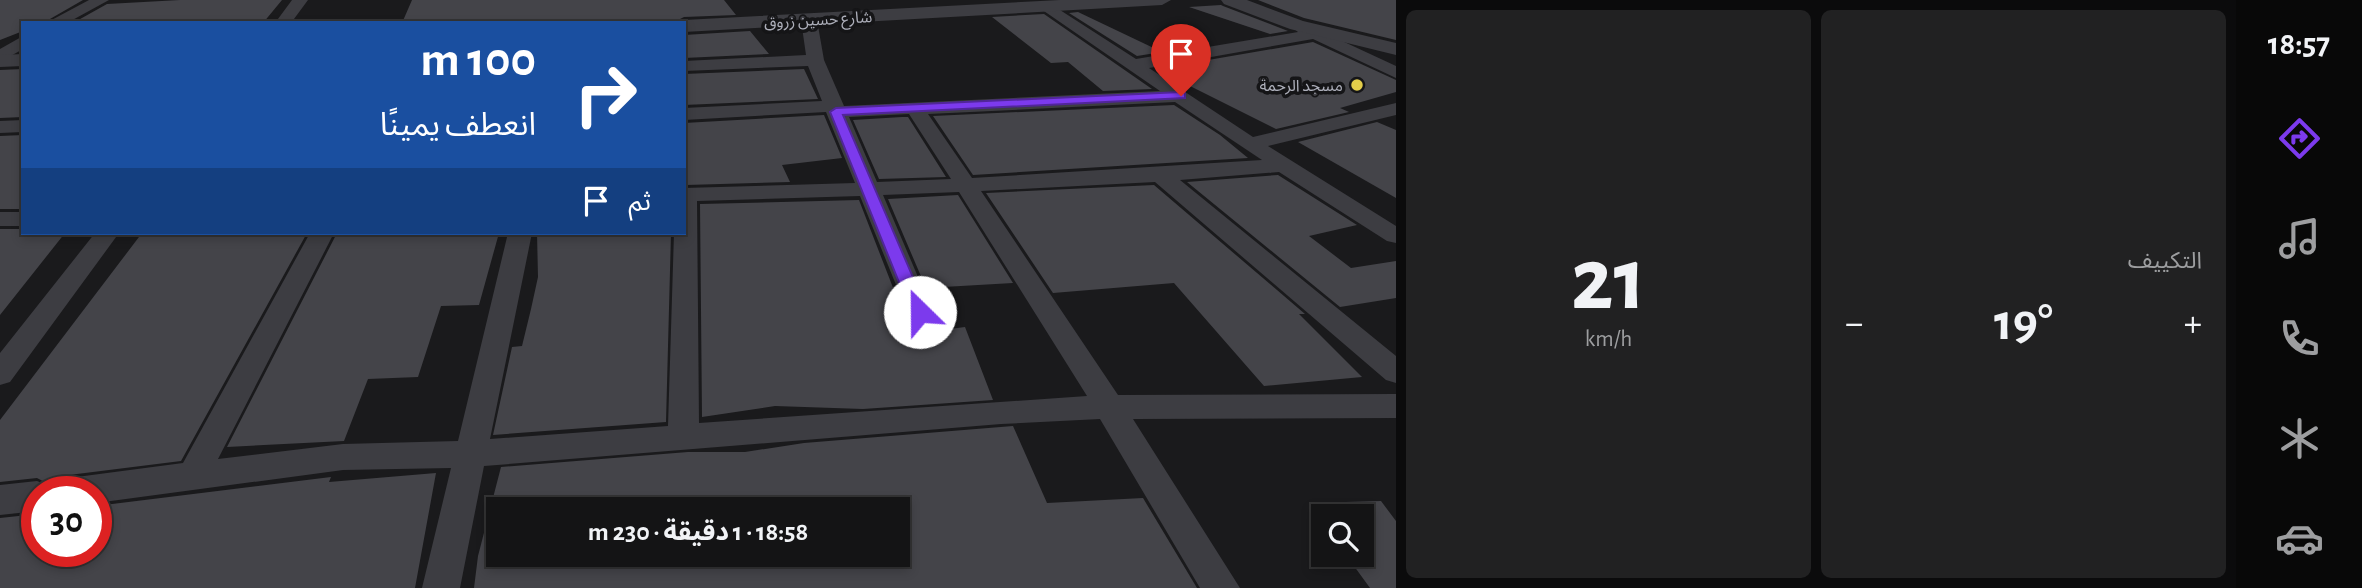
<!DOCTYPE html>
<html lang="ar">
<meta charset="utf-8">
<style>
:root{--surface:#141415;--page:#212122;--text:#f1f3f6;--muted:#9d9ea0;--line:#333334;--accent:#7c3aed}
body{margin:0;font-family:"Alegreya Sans","Noto Sans Arabic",sans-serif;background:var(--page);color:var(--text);direction:rtl;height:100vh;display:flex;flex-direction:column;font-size:26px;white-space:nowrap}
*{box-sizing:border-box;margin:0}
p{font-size:23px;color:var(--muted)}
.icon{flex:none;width:38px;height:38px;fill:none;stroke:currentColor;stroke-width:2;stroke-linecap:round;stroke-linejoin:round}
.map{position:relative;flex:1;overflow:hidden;direction:ltr}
.side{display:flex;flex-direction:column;gap:10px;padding:10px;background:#0b0b0c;width:840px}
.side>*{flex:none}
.guide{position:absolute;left:21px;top:21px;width:665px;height:214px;border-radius:0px;box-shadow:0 4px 10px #0003,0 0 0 2px var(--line);direction:rtl;background:#1a4fa0;color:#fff;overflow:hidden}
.fabs{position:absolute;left:1311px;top:504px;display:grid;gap:14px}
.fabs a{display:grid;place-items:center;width:63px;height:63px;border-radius:0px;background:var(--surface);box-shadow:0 4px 10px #0003,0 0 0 2px var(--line);font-size:35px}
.speed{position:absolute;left:21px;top:476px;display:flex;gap:14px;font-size:35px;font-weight:700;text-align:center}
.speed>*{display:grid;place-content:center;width:91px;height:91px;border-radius:50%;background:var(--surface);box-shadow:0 4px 10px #0003,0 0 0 2px var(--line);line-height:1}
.speed .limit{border:10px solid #d22;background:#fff;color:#111}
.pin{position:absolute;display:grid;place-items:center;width:60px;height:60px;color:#fff;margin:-72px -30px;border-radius:50% 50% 50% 0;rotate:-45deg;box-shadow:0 0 7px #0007}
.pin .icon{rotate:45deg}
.me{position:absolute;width:77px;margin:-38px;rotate:337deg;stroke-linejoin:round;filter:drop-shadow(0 0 5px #0008)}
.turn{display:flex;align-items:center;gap:24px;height:147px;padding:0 35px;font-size:32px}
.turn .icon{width:91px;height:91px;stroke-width:2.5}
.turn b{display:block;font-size:49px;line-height:60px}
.then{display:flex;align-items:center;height:66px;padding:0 35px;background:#0003;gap:14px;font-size:26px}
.big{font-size:52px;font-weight:700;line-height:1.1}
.side .widget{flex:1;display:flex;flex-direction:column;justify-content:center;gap:10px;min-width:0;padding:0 24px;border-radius:10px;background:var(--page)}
.side .dial{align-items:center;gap:0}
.dial b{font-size:91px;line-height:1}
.heat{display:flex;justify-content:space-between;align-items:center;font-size:38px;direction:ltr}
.side .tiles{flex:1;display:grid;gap:10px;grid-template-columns:repeat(2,1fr)}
.trip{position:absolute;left:486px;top:497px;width:424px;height:70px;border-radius:0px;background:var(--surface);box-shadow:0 4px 10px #0003,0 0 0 2px var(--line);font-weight:700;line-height:70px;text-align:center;direction:rtl}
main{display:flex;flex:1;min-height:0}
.menu{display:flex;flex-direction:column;width:126px;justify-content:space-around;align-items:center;background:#080808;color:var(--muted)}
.menu .icon{width:49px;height:49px}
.menu .current{color:var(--accent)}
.menu b{font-size:32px;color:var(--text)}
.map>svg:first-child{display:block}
.building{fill:#444449;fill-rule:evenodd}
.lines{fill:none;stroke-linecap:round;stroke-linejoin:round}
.minor{fill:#3d3d42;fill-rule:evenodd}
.tertiary{fill:#3d3d42;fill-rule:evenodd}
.route{fill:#7c3aed;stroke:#51269a;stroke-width:2}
.poi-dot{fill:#e3cd4a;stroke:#151517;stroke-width:2.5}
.labels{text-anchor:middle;stroke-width:7;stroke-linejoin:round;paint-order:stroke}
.far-street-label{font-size:16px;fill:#adafba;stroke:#151517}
.far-poi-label{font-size:16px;fill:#adafba;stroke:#151517;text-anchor:end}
</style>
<main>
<nav class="menu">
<b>18:57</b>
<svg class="icon current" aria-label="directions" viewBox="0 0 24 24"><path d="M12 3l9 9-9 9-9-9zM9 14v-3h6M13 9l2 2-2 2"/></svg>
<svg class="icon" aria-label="music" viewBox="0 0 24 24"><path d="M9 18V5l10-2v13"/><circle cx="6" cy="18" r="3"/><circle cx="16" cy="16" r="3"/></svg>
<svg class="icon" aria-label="phone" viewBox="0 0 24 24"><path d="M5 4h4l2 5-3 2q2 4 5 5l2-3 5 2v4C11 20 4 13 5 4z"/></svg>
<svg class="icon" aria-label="climate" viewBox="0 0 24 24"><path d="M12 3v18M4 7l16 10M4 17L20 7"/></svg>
<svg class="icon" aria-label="car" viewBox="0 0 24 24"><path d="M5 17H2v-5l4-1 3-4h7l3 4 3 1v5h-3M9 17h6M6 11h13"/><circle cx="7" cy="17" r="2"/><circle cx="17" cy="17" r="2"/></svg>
</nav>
<section class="side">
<div class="tiles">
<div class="widget"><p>التكييف</p>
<div class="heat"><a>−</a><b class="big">19°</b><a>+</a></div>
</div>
<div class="widget dial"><b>21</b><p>km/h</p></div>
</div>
</section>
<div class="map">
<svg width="1396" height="588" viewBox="0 0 1396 588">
<rect width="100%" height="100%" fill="#1a1a1c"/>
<!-- building -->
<path class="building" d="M0,0h83l-40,23h-20v8l-23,9z
M180,0h102l-19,23h-190l34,-19z
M412,0h312l12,15 -52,2 -8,4 -274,2z
M1258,0h138v40l-92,-22z
M1221,5l2,1 65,25 -18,3 -81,-27z
M1078,12l84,40 -25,4 -68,-43z
M1044,14l108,75 -49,2 -35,-29 -17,1 -59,-46z
M750,31l19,23 -85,4v-23z
M1313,42l83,38v12l-56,16 9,4 -73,17 -120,-60z
M23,69v48l-23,1v-48z
M804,69l14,30 -134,6v-31z
M1174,105l46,30 28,23 -275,17 -40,-59z
M824,115l18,43 -60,7 8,17 -104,3 -2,-62z
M902,117h6l38,60 -67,2 -26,-59z
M1377,122l19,8v68l-98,-56z
M23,135v74h-23v-73z
M1278,175l79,50 -48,11 42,32 45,-7v37l-56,9 -153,-125z
M1154,185l151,129h-6l63,63 -98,9 -90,-103 -121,10 -67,-100z
M958,195l55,88 -87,5 -38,-89z
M859,200l52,134 54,-7 28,73 -130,9 -88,-3 -73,11 -2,-213z
M0,229h23v4h42l-65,82z
M142,233h165l-126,228 -112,14 -13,5 -4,6 -15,-8 -37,4v-62z
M337,233h162l-20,72 -38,1 -23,71 -50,2 -24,62 -117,6z
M537,233h134l-5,189 -173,13 19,-88 10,-1 9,-37 7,-32z
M1013,426l34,77 96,-5 54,90h-723l4,-32 23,-89 187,-15h57l59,-9zM499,509h399v46h-399z
M436,473l-21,115h-415v-70l37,-4v37h59v-45l235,-29 -2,5z
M1381,501l15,20v67h-26l-24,-33h16v-39h-39v7l-14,-20z"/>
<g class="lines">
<!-- minor -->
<path class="minor" d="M89,0h20l-42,23h-21z
M292,0h16l-17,23h-16z
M1046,1l90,58 162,-27 -7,-6 8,-5 97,45v12l-83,-39 -164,29 104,69 143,-34v12l-128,31 128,80v17l-9,-2 -108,-69 -99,8 216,176v27l-10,-3 -231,-198 -174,9 137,204 278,-1v24l-263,1 107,169h-40l-100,-169 -99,5 -517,42 -24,122h-38l29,-120 -108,2 -247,33v-11h-44l5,-10 12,-4 114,-15 127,-230h24l-116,226 125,-15 115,-3 50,-208h24l-42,206 178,-13 6,-193h10v-45l171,-5 -29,-71 -142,8v-12l138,-7 -14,-35 -124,5v-10l122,-6 -5,-35 8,-5 8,5 7,40 20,46 316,-15 -119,-82 -3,-3zM1175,102l87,58 -290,18 -44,-64zM909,114l42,65 -74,3 -28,-65zM959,192l128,204 -388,27 -2,-222 163,-5 47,116 3,7 10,2 10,-2 3,-7 -50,-117z
M23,36v13l-23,13v-13z
M23,120v12l-23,1v-12z
M0,212h23v14h-23z
M95,233h24l-109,149 -10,3v-32z
M37,481l12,5 3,6h-15v19l-37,4v-30z"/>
<!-- tertiary -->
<path class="tertiary" d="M1060,0h111l-9,5 -478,27v-9h-7l7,-3z
M1221,0h26l56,21 93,22v12l-106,-26 -66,-25z
M23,54v12l-23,1v-12z"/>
</g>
<!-- route -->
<path class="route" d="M1181,92l4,1v5l-342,17 85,197 -8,5 -9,-5 -81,-200 6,-4z"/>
<!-- markers -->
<circle class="poi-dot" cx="1357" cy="85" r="7"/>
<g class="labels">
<!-- far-street labels -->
<g class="far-street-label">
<text transform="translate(818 19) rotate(-3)" y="6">شارع حسين زروق</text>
</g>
<!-- far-poi labels -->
<g class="far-poi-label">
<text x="1343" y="91">مسجد الرحمة</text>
</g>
</g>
</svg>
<div class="fabs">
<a><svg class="icon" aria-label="search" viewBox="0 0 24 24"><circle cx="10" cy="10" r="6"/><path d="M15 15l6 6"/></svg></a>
</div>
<div class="speed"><div class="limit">30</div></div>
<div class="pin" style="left:1181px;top:96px;background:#d93025"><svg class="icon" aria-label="arrive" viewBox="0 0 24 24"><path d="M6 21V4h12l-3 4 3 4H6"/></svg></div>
<svg class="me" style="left:920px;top:312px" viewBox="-20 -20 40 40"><circle r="19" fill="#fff"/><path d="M0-13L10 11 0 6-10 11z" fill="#7c3aed"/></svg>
<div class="trip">18:58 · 1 دقيقة · 230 m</div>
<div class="guide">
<div class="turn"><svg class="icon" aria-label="right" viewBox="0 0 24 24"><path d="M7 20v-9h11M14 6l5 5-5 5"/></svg><div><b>100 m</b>انعطف يمينًا</div></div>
<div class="then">ثم<svg class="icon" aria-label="arrive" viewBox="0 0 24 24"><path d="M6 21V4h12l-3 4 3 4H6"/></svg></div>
</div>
</div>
</main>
